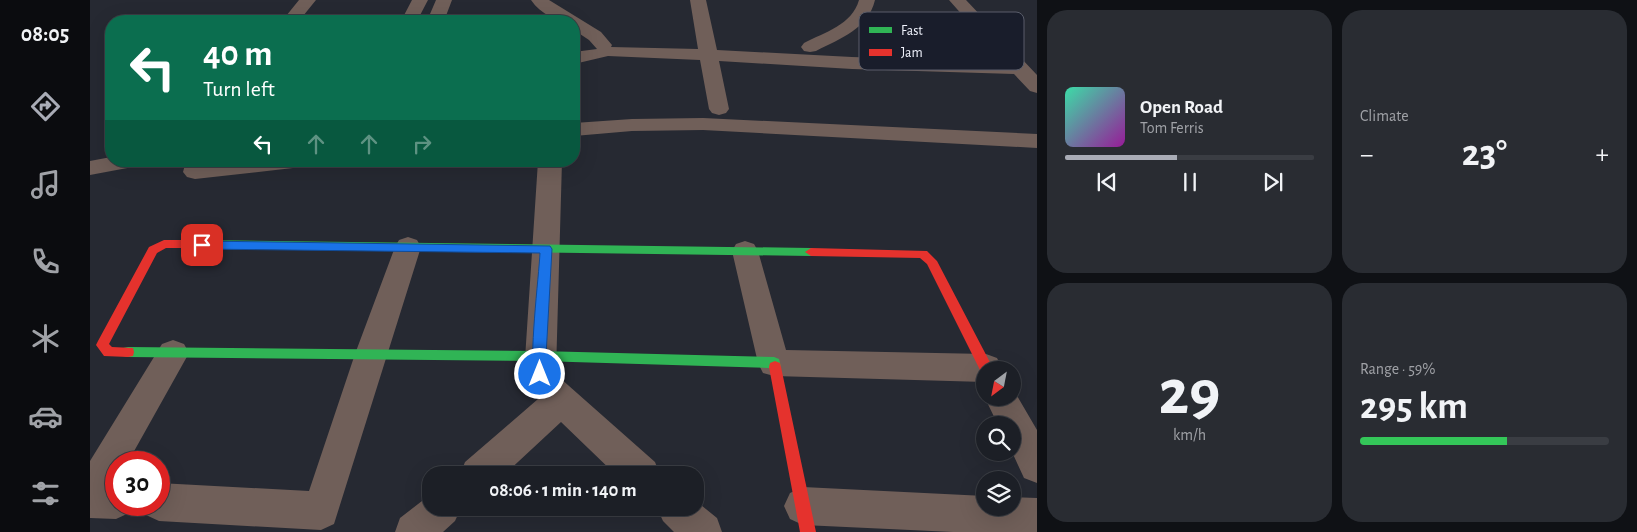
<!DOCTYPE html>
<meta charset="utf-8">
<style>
:root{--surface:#1c1f26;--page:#292c32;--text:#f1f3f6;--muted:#a0a2a7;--line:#3a3d43;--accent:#a9acb6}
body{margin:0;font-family:"Alegreya Sans",sans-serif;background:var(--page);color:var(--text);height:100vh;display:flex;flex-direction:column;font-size:19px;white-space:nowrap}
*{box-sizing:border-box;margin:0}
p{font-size:16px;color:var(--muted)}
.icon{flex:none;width:28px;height:28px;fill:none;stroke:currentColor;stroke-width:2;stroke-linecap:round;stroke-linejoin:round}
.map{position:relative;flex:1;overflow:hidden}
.drawer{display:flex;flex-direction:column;gap:10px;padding:10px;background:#0f1115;width:600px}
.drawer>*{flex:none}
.banner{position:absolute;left:15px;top:15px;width:475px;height:152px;border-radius:20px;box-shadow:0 5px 20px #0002,0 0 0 1px var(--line);background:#0b6e4f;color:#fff;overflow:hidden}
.needle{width:32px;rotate:212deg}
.controls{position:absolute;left:886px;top:361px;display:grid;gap:10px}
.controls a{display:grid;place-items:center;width:45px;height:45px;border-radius:50%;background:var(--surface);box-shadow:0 5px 20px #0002,0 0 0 1px var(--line);font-size:25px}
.speed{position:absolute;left:15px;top:451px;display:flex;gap:10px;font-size:25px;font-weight:700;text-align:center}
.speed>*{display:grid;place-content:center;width:65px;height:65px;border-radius:50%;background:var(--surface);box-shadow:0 5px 20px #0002,0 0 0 1px var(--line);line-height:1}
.speed .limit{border:8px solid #d22;background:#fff;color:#111}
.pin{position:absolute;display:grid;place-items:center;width:42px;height:42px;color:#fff;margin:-21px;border-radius:10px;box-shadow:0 2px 8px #0006}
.me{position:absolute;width:55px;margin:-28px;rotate:0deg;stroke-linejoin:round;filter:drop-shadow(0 0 4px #0008)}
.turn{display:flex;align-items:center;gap:18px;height:105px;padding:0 15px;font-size:22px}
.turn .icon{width:65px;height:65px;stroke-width:2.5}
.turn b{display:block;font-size:35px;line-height:42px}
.lanes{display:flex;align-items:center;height:48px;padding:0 15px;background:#0003;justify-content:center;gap:25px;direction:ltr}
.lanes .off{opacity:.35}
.big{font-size:38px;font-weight:600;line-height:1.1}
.drawer .widget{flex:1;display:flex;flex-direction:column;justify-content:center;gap:8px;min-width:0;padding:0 18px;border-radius:20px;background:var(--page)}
.drawer .dial{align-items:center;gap:0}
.dial b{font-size:65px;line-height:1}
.song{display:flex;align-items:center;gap:15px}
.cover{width:60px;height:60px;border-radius:8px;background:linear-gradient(135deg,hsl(160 70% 55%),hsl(300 70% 35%))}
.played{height:5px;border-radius:2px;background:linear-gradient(90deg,var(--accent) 45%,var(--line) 45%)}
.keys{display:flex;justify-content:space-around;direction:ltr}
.heat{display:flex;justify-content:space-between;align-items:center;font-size:28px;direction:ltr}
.charge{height:8px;border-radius:4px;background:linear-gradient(90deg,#34c759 59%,var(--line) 0)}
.drawer .tiles{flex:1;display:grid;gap:10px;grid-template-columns:repeat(2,1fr)}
.trip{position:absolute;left:332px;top:466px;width:282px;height:50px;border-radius:20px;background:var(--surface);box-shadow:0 5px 20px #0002,0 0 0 1px var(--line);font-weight:600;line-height:50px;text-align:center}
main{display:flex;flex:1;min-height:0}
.tabs{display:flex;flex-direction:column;width:90px;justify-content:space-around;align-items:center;background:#0b0c0f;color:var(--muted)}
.tabs .icon{width:35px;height:35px}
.tabs .on{color:var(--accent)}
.tabs b{font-size:22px;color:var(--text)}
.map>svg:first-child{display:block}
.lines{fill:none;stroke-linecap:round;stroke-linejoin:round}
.street{fill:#705f59;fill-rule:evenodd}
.fast{fill:#30b455;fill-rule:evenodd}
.jam{fill:#e5322d;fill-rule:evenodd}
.route{fill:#1a73e8;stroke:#114b97}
.key{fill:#191d2b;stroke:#5a5d6a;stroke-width:1}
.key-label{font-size:14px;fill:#f0f3fd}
</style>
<main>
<nav class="tabs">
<b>08:05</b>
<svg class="icon on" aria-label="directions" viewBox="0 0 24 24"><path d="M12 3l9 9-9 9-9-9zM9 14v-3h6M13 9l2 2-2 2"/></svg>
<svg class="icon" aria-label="music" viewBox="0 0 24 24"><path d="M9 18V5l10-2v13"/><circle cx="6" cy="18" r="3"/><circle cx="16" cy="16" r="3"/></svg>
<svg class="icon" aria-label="phone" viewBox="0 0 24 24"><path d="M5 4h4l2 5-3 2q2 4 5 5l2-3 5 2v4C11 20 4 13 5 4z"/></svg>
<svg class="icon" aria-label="climate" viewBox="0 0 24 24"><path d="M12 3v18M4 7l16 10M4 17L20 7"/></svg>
<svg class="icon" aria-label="car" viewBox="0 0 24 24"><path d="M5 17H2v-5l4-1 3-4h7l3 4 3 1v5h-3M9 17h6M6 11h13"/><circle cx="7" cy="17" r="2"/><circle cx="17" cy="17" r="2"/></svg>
<svg class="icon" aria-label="filters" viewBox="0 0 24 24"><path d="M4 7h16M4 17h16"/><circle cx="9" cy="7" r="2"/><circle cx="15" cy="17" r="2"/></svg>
</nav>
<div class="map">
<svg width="947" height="532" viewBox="0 0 947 532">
<rect width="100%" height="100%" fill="#262932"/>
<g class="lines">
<!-- street -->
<path class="street" d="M209,0h17l-17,21h-17z
M322,0h16l-11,21h-16z
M346,0h16l-8,21h-17z
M441,0h18l52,32 11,13 -1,2 87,2 -8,-49h16l11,50 135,7 152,5 -55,-62h17l71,75v18l-7,-2 -16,-17 -162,-5 -133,-8 10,48 -3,4 -7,2 -7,-2 -3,-4 -9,-49 -92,-4 -34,8v-12l23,-3 -8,-9 -15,-10v-9c-17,0 -33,-6 -43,-21z
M769,0h16c-7,29 -34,38 -59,51l-6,1 -6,-1 -3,-4 3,-4c21,-11 48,-18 55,-43z
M613,118l334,16v14l-334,-18 -71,1 -58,5v-13l58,-4z
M21,157v4h30l-3,5 -48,9v-14z
M96,161h23v2l95,-2 -3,5 -8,2 -98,11 -8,-2 -4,-5z
M448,161h24l-6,211 4,6 95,84 5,13h-44l-55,-53 -57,53h-44l5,-13 73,-63 -14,-25z
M318,237l9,3 4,7 -87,277 -13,6 -162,-9 -13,-6 -4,-10h17v-22l150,8 46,-137 40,-107 4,-7z
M655,241l9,3 4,7 28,99 200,4 11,4 5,10 -1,2h-16v12l-211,-6 -11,-3 -5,-10 -26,-112 4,-7z
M83,340l11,4 5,9 -61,109h-12v43h17l-4,8 -13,6 -26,-1v-57l72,-117z
M922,387l25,43v53l-13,-5 -12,-26v-27h-14l-13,-27h27z
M713,487l182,9v12h27v-11l25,1v34h-84l-150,-7 -13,-6 -6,-13 6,-13z
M341,494v14h30l-6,13 -12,11h-48l5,-14z
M606,501l21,17 5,14h-48l-11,-11 -6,-13h39z"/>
<!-- fast -->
<path class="fast" d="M112,240l609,8 6,4 -6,4 -609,-8 -5,-4z
M38,347l411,4 235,6 5,2 2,8 -1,4 -5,2 -6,-5 -230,-7 -411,-4 -5,-1 -1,-4 1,-4z"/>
<!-- jam -->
<path class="jam" d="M74,240h38l5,4 -5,4h-36l-9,5 -48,91 3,3 21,1 1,4 -1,4 -5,1 -24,-1 -8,-11 2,-4 51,-94z
M721,248l116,3 10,10 57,109h-9v5l-3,-1 -55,-110 -7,-6 -109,-2 -6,-4z
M685,361l5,2 1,4 35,165h-16l-31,-165 1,-4z"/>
</g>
<!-- route -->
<path class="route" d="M112,241l348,5 2,3 -6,107 1,18 -2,4 -5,1 -5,-1c-7,-15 4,-103 5,-125l-338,-4 -6,-4z"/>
<!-- legend -->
<rect x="769" y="12" width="165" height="58" rx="8" class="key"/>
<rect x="779" y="27" width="23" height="6" fill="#30b455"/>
<rect x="779" y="49" width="23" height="7" fill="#e5322d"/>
<g class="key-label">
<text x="811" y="35">Fast</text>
<text x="811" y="57">Jam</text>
</g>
</svg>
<div class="controls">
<a><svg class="needle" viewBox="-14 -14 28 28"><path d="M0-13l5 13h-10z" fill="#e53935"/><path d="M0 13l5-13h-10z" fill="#a0a2a7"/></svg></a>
<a><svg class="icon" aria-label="search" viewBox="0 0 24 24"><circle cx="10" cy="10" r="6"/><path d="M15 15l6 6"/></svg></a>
<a><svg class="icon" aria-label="layers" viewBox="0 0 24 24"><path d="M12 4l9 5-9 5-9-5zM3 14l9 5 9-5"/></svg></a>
</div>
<div class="speed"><div class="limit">30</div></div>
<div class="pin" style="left:112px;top:245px;background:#d93025"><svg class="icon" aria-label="arrive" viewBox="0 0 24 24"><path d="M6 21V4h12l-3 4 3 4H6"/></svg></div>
<svg class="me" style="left:450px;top:374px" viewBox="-20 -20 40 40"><circle r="17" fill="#1a73e8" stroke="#fff" stroke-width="3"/><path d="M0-11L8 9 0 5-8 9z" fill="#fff"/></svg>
<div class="trip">08:06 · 1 min · 140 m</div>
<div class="banner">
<div class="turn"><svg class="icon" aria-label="left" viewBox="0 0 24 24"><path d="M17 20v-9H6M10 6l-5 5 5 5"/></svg><div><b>40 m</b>Turn left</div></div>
<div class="lanes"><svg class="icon" aria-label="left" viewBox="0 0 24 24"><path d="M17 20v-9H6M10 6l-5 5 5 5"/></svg><svg class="icon off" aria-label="ahead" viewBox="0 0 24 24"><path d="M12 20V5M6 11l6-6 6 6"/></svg><svg class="icon off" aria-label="ahead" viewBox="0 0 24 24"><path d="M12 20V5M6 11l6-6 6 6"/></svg><svg class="icon off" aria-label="right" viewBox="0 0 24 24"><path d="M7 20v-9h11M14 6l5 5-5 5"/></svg></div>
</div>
</div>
<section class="drawer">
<div class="tiles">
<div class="widget">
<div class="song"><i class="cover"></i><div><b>Open Road</b><p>Tom Ferris</p></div></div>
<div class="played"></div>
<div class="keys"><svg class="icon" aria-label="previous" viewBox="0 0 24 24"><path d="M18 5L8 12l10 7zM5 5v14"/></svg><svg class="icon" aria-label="pause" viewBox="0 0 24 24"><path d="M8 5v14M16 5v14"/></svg><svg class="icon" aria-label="next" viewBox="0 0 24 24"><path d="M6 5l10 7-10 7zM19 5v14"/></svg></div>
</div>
<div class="widget"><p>Climate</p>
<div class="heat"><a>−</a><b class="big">23°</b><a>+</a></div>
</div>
<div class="widget dial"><b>29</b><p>km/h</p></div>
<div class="widget"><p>Range · 59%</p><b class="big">295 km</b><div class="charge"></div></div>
</div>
</section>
</main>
